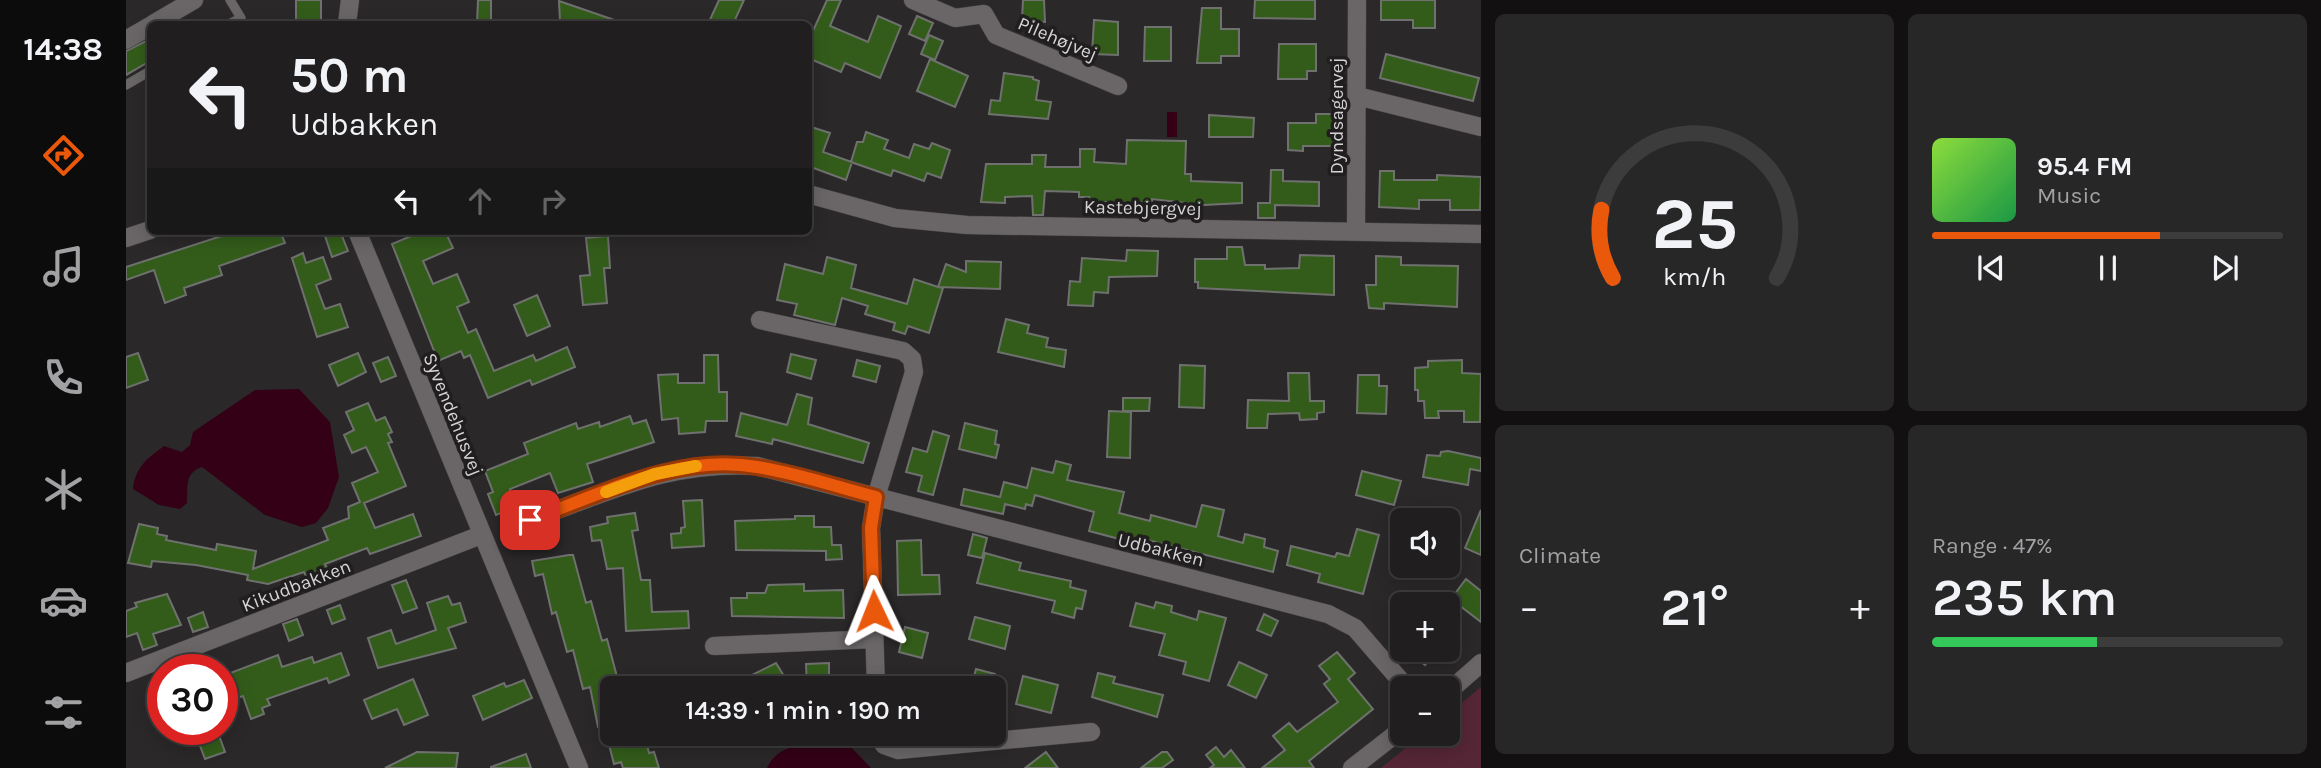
<!DOCTYPE html>
<meta charset="utf-8">
<style>
:root{--surface:#201e1f;--page:#282728;--text:#f1f3f6;--muted:#a2a2a4;--line:#3d3c3d;--accent:#ea580c}
body{margin:0;font-family:Karla,sans-serif;background:var(--page);color:var(--text);height:100vh;display:flex;flex-direction:column;font-size:26px;white-space:nowrap}
*{box-sizing:border-box;margin:0}
p{font-size:23px;color:var(--muted)}
.icon{flex:none;width:38px;height:38px;fill:none;stroke:currentColor;stroke-width:2;stroke-linecap:round;stroke-linejoin:round}
.map{position:relative;flex:1;overflow:hidden}
.details{display:flex;flex-direction:column;gap:14px;padding:14px;background:#121011;width:840px}
.details>*{flex:none}
.guide{position:absolute;left:21px;top:21px;width:665px;height:214px;border-radius:10px;box-shadow:0 4px 18px #0003,0 0 0 2px var(--line);background:#201e1f;color:var(--text);overflow:hidden}
.tools{position:absolute;left:1264px;top:508px;display:grid;gap:14px}
.tools a{display:grid;place-items:center;width:70px;height:70px;border-radius:10px;background:var(--surface);box-shadow:0 4px 18px #0003,0 0 0 2px var(--line);font-size:35px}
.speed{position:absolute;left:21px;top:654px;display:flex;gap:14px;font-size:35px;font-weight:700;text-align:center}
.speed>*{display:grid;place-content:center;width:91px;height:91px;border-radius:50%;background:var(--surface);box-shadow:0 4px 18px #0003,0 0 0 2px var(--line);line-height:1}
.speed .limit{border:10px solid #d22;background:#fff;color:#111}
.pin{position:absolute;display:grid;place-items:center;width:60px;height:60px;color:#fff;margin:-30px;border-radius:14px;box-shadow:0 4px 10px #0006}
.me{position:absolute;width:77px;margin:-38px;rotate:358deg;stroke-linejoin:round;filter:drop-shadow(0 0 5px #0008)}
.turn{display:flex;align-items:center;gap:24px;height:147px;padding:0 28px;font-size:32px}
.turn .icon{width:91px;height:91px;stroke-width:2.5}
.turn b{display:block;font-size:49px;line-height:60px}
.lanes{display:flex;align-items:center;height:66px;padding:0 28px;background:#0003;justify-content:center;gap:35px;direction:ltr}
.lanes .off{opacity:.35}
.big{font-size:52px;font-weight:600;line-height:1.1}
.details .card{flex:1;display:flex;flex-direction:column;justify-content:center;gap:10px;min-width:0;padding:0 24px;border-radius:10px;background:var(--page)}
.details .dial{align-items:center;gap:0}
.dial svg{height:182px;overflow:visible;fill:none;stroke:var(--line);stroke-width:7;stroke-linecap:round;text-anchor:middle}
.dial text{fill:var(--text);stroke:none}
.song{display:flex;align-items:center;gap:21px}
.cover{width:84px;height:84px;border-radius:10px;background:linear-gradient(135deg,hsl(90 70% 55%),hsl(140 70% 35%))}
.played{height:7px;border-radius:4px;background:linear-gradient(90deg,var(--accent) 65%,var(--line) 65%)}
.keys{display:flex;justify-content:space-around;direction:ltr}
.heat{display:flex;justify-content:space-between;align-items:center;font-size:38px;direction:ltr}
.charge{height:10px;border-radius:5px;background:linear-gradient(90deg,#34c759 47%,var(--line) 0)}
.details .tiles{flex:1;display:grid;gap:14px;grid-template-columns:repeat(2,1fr)}
.trip{position:absolute;left:474px;top:676px;width:406px;height:70px;border-radius:10px;background:var(--surface);box-shadow:0 4px 18px #0003,0 0 0 2px var(--line);font-weight:600;line-height:70px;text-align:center}
main{display:flex;flex:1;min-height:0}
.tabs{display:flex;flex-direction:column;width:126px;justify-content:space-around;align-items:center;background:#0d0c0c;color:var(--muted)}
.tabs .icon{width:49px;height:49px}
.tabs .active{color:var(--accent)}
.tabs b{font-size:32px;color:var(--text)}
.map>svg:first-child{display:block}
.green{fill:#552636}
.water{fill:#330016}
.building{fill:#335c1a;stroke:#6f716f;stroke-width:2}
.lines{fill:none;stroke-linecap:round;stroke-linejoin:round}
.lane-casing{stroke:#464444;stroke-width:10}
.street-casing{stroke:#464444;stroke-width:19}
.lane{stroke:#6a6667;stroke-width:9}
.street{stroke:#6a6667;stroke-width:18}
.route-casing{stroke:#983908;stroke-width:18}
.route{stroke:#ea580c;stroke-width:12}
.slow{stroke:#f59e0b;stroke-width:12}
.labels{text-anchor:middle;stroke-width:7;stroke-linejoin:round;paint-order:stroke}
.street-label{font-size:19px;fill:#d6d4d5;stroke:#211e1f}
</style>
<main>
<nav class="tabs">
<b>14:38</b>
<svg class="icon active" aria-label="directions" viewBox="0 0 24 24"><path d="M12 3l9 9-9 9-9-9zM9 14v-3h6M13 9l2 2-2 2"/></svg>
<svg class="icon" aria-label="music" viewBox="0 0 24 24"><path d="M9 18V5l10-2v13"/><circle cx="6" cy="18" r="3"/><circle cx="16" cy="16" r="3"/></svg>
<svg class="icon" aria-label="phone" viewBox="0 0 24 24"><path d="M5 4h4l2 5-3 2q2 4 5 5l2-3 5 2v4C11 20 4 13 5 4z"/></svg>
<svg class="icon" aria-label="climate" viewBox="0 0 24 24"><path d="M12 3v18M4 7l16 10M4 17L20 7"/></svg>
<svg class="icon" aria-label="car" viewBox="0 0 24 24"><path d="M5 17H2v-5l4-1 3-4h7l3 4 3 1v5h-3M9 17h6M6 11h13"/><circle cx="7" cy="17" r="2"/><circle cx="17" cy="17" r="2"/></svg>
<svg class="icon" aria-label="filters" viewBox="0 0 24 24"><path d="M4 7h16M4 17h16"/><circle cx="9" cy="7" r="2"/><circle cx="15" cy="17" r="2"/></svg>
</nav>
<div class="map">
<svg width="1355" height="768" viewBox="0 0 1355 768">
<rect width="100%" height="100%" fill="#2b2829"/>
<!-- green -->
<path class="green" d="M1355,687v81h-100l43,-35h23v-18z"/>
<!-- water -->
<path class="water" d="M1041,112h10v25h-10z
M173,389l31,33 9,55 -11,31 -12,15 -14,4 -37,-12 -63,-48c-18,6 -14,20 -15,36l-7,6 -21,-4 -26,-16c2,-22 15,-31 31,-43l18,6 8,-7 3,-13 62,-42z
M708,744l18,4 19,20h-104c13,-27 41,-23 67,-24z"/>
<!-- building -->
<path class="building" d="M170,0h25v24h-25z
M352,0h13v23h-14z
M593,0h25l-11,24h-25z
M701,0h14l-11,26 38,16 10,-26 23,10 -21,52 -35,-15 -4,9 -33,-14v-29l5,2z
M897,0h21l1,22 -23,-2z
M1129,0h60v19l-61,-1z
M1255,0h54v28h-22v-8h-32z
M433,1l64,22v1h-57l-6,-2z
M1076,8h19v21h18v27h-18v7h-24z
M791,16l16,7 -8,18 -16,-7z
M968,20l24,2v33l-26,-1z
M1019,27h26v34h-27z
M803,35l14,6 -8,19 -14,-6z
M24,39v22l-24,14v-24z
M1153,44h37v27h-9v8h-29z
M1260,54l93,24 -6,23 -93,-23z
M804,59l38,17 -13,31 -38,-16z
M878,73l29,4v2l6,2 -3,19 15,2 -3,17 -59,-5 2,-14 9,1z
M1190,114h18l-1,32h-30v5l-15,-1v-27h28z
M1083,115l45,3 -1,19h-44z
M682,126l22,7 -7,19 29,10 -6,18 -38,-14z
M740,132l22,8 -4,9 25,9 5,-14 15,5 3,-6 18,7 -9,28 -14,-5 -3,8 -31,-11 -2,6 -40,-14 6,-20h6z
M1001,140l59,1 -1,33h6v7l51,2v20l-38,2 -52,-6v3h-11l-2,13 -15,-1 1,-12h-36v-5h-10v-5l-34,-1 -2,24h-10l-1,-19 -27,1v6l-24,-1 5,-38h46v-9h14l-1,12h35v-18h15l-1,13 32,2z
M1145,170h12v11l36,1v24l-44,-1v13h-17v-15h12z
M1254,171h14v9h43v-5l44,2 -1,33h-30v-10h-31v9l-40,-2z
M111,231l2,4 12,-4h29l5,12 -66,23 3,9 -38,13 2,7 -21,8 -11,-33 -28,10v-13z
M214,231l8,20 -16,6 -7,-21z
M297,231h22l8,17 -30,13 10,23 24,-10 12,28 -12,5 11,26 8,-4 18,42 39,-16 3,6 31,-14 8,20 -43,18 -2,-5 -42,18 -18,-43 -6,3 -3,-7 -23,10 -46,-117z
M482,236l2,32h-6l3,35 -24,2 -3,-29 10,-1 -4,-37z
M1101,247h15l3,18h20v4l34,-1 1,-13 34,1v39l-136,-7v-6h-3v-23h32z
M1001,250l31,1 -1,25 -48,1 -1,16 -14,-1 -1,14 -25,-1 2,-24 10,1 2,-24 44,3z
M177,253l3,10 17,-6 8,22 -15,6 9,24 15,-5 8,23 -31,10 -25,-79z
M1250,256l25,1v8l57,1 -1,41 -73,-4v6l-15,-1 -3,-23h10z
M701,257l29,8 -5,23 56,16 7,-25 24,8 8,-23 20,8v-11l35,1 -1,27 -62,-2 5,1 -14,45 -21,-7 -3,8 -12,-4 2,-7 -30,-9 3,-8 -26,-8 -7,27 -41,-10 3,-11 -20,-4 8,-36 38,10z
M411,295l13,31 -23,10 -13,-31z
M880,319l23,6 -2,8 21,5 -2,9 20,3 -2,17 -66,-15z
M12,353l10,27 -22,8v-31z
M232,353l8,19 -28,14 -9,-21z
M665,354l25,6 -5,19 -24,-7z
M578,355h14l1,37h8v29h-21l-1,11 -26,2 -1,-16 -16,2 -4,-45 20,-1v9h26z
M262,357l8,19 -15,6 -8,-19z
M731,360l23,6 -4,16 -23,-6z
M1336,360v13l19,1 -1,48h-16v-11h-26l1,7h-14l-1,-17h-6v-11h-3v-22l13,-1v-6z
M1054,365l25,1 -1,42 -25,-1z
M1162,373h21l1,28h14v11l-7,1v6l-17,1 -1,-7 -31,1 -1,14h-20l1,-28 41,1z
M1232,375h21v11h8l-1,28 -29,-1z
M671,394l15,4 -4,26 61,19 -6,20 -90,-24 -1,5 -36,-8 5,-23 46,12z
M997,398h27l-1,13h-26z
M242,403l8,18 9,-4 7,15 -4,2 4,8 -4,1 18,43 -42,17 11,25 38,-14 8,22 -51,18 -3,-6 -42,16 2,4 -21,8 -2,-4 -36,12 -21,-4 1,-5 -52,-10 -44,-4 -1,6 -23,-4 11,-39 19,4 -1,6 10,2 -1,4 50,10 1,-6 39,7 -3,18 75,-29 -5,-12 26,-10 -1,-11 12,-5 -8,-19 26,-11 -12,-25 -14,6 -8,-18 10,-5 -8,-18z
M983,411l22,1 -1,46 -23,-1z
M504,416l3,8 13,-4 8,22 -67,22 6,18 -35,11 -8,-20 -40,16 4,19 -18,7 -8,-21 5,-2 -8,-21 43,-17 -4,-11 52,-20 2,6 21,-7 1,5z
M839,423l32,8 -2,13 4,1 -3,13 -37,-9z
M807,431l16,5 -16,59 -15,-4 4,-15 -16,-4 7,-24 14,4z
M1322,451l33,7v13l-11,-2 -2,16 -45,-8 4,-22 13,1 1,-4z
M930,461l15,4 -4,15 57,12 -5,21 31,8 1,-6 45,12 6,-22 22,5 -6,26 25,7 2,-9 20,5 -1,8 14,4 -5,21 -126,-32 -2,9 -23,-5 1,-4 -34,-9 5,-19 -59,-17 -3,11 -6,-2 -1,5 -20,-5 -2,10 -42,-9 3,-16 36,8 4,-15 23,6 5,-20 21,5z
M1236,471l39,10 -7,24 -38,-10z
M576,500l2,46 -32,2 -1,-14 10,-1v-5l4,-1 -2,-26z
M1355,510v45l-16,-7z
M509,513l3,17 -6,1 9,49h9l2,32 36,-1 1,17 -63,3 -3,-63 -16,1 -6,-29 -9,1 -2,-14 18,-4 -1,-6z
M669,516h19v11h17l1,18h9l1,14 -16,1v-9l-90,-1 -1,-29 60,-2z
M1231,529l22,6 -16,59 -45,-12 2,-8 -33,-9 4,-19 44,11 2,-4 12,3z
M847,534l14,4 -5,20 -14,-3z
M795,540l1,35h17l1,19 -42,1 -1,-54z
M859,553l36,10 -2,7 52,11 -1,6 16,4 -4,18 -6,-1 -2,10 -22,-6 3,-11 -78,-18z
M443,555h4l13,48 5,-2 11,40 5,-2 13,49h-8v34l-14,5 -8,-40 -7,2 -10,-39 -6,2 -11,-40 -4,2 -9,-40 -8,2 -3,-15z
M1340,579l15,12v31l-30,-23z
M280,580l11,28 -14,5 -11,-28z
M678,584v7l39,-1 1,28 -112,-2 -1,-18h16v-5h18l3,-8z
M41,594l14,31 -28,9 4,11 -14,5 -6,-17 -11,4v-26l11,-4 -2,-4z
M322,596l4,9 8,-2 6,19 -18,6 8,20 -78,20 -10,-30 23,-8 5,14 40,-14 -9,-27z
M1030,602l16,4 -1,6 26,8 2,-9 27,7 -17,63 -26,-7 3,-12 -27,-7 6,-21 -35,-8 6,-23 18,5z
M214,605l5,14 -13,5 -5,-14z
M77,612l5,15 -15,5 -5,-14z
M1138,614l14,7 -7,15 -14,-6z
M849,617l35,9 -5,23 -36,-10z
M171,619l6,16 -14,6 -6,-17z
M779,627l23,6 -6,25 -23,-6z
M1279,649h32l-12,16z
M1211,652l18,21 -7,6 25,30 -64,52 5,7h-52l23,-18 -12,-14 16,-13 8,9 41,-30 -14,-18 6,-5 -11,-13z
M215,653l8,22 -20,8 -2,-5 -60,21 3,6 -8,3 2,6 -13,5 -8,-23 -9,3 -9,-24 53,-20 4,12 30,-10 2,6z
M1113,662l28,13 -11,23 -28,-13z
M650,663l8,13 -11,8 2,4h-26l-5,-9z
M703,663v25h-22l-1,-24z
M850,669l19,5 -4,14h-20z
M972,673l17,4 -2,6 50,12 -6,22 -65,-20z
M897,676l35,9 -7,28 -35,-9z
M287,679l15,36 -24,10 -7,-16 -25,10 -8,-19z
M398,680l8,18 -49,22 -10,-24 31,-13 2,4z
M68,730h23l8,22 -20,7z
M480,733h38l5,20 5,-1 5,16h-36l-2,-6 -7,2z
M1090,747l8,10 7,-7 14,18h-35l4,-3 -8,-10z
M291,752l41,1 -2,15h-71z
M920,752l12,16h-33z
M1036,752h5l6,8 -11,8h-21z
M400,754l5,14h-40v-1z"/>
<g class="lines">
<!-- lane casing -->
<g class="lane-casing">
<path id="lane" d="M103,24l12,-6 -11,-18
M0,85l24,-14"/>
</g>
<!-- street casing -->
<g class="street-casing">
<path id="street" d="M787,0l42,18 29,-4
M858,14l12,21 122,51
M27,24l41,-24
M221,24l3,-24
M0,40l24,-14
M1231,96l124,31
M682,194l87,24 72,7 514,9
M231,231l222,537
M1230,231l1,-231
M0,238l24,-8
M634,320l143,31 9,8 2,13 -38,125 -5,31 5,160
M404,520c82,-29 137,-59 227,-54l571,148 27,14 52,60
M588,646l160,-7
M0,673l355,-138
M1321,693l34,-30
M752,733l6,12 14,5 193,-18
M1226,768l50,-39"/>
</g>
<!-- lane -->
<use href="#lane" class="lane"/>
<!-- street -->
<use href="#street" class="street"/>
</g>
<g class="lines">
<!-- route casing -->
<g class="route-casing">
<path id="route" d="M404,520c72,-26 149,-67 227,-53 40,6 80,20 119,30l-5,31 3,83"/>
</g>
<!-- route -->
<use href="#route" class="route"/>
<!-- slow -->
<path class="slow" d="M480,492l49,-18 41,-8"/>
</g>
<g class="labels">
<!-- street labels -->
<g class="street-label">
<text transform="translate(932 38) rotate(23)" y="7">Pilehøjvej</text>
<text transform="translate(1210 116) rotate(-90)" y="7">Dyndsagervej</text>
<text transform="translate(1017 207) rotate(1)" y="7">Kastebjergvej</text>
<text transform="translate(328 414) rotate(68)" y="7">Syvendehusvej</text>
<text transform="translate(1035 549) rotate(14)" y="7">Udbakken</text>
<text transform="translate(170 585) rotate(-21)" y="7">Kikudbakken</text>
</g>
</g>
</svg>
<div class="tools">
<a><svg class="icon" aria-label="sound" viewBox="0 0 24 24"><path d="M4 9h4l5-4v14l-5-4H4zM17 9q2 3 0 6"/></svg></a>
<a>+</a>
<a>−</a>
</div>
<div class="speed"><div class="limit">30</div></div>
<div class="pin" style="left:404px;top:520px;background:#d93025"><svg class="icon" aria-label="arrive" viewBox="0 0 24 24"><path d="M6 21V4h12l-3 4 3 4H6"/></svg></div>
<svg class="me" style="left:748px;top:611px" viewBox="-20 -20 40 40"><path d="M0-17L14 15 0 8-14 15z" fill="#ea580c" stroke="#fff" stroke-width="4"/></svg>
<div class="trip">14:39 · 1 min · 190 m</div>
<div class="guide">
<div class="turn"><svg class="icon" aria-label="left" viewBox="0 0 24 24"><path d="M17 20v-9H6M10 6l-5 5 5 5"/></svg><div><b>50 m</b>Udbakken</div></div>
<div class="lanes"><svg class="icon" aria-label="left" viewBox="0 0 24 24"><path d="M17 20v-9H6M10 6l-5 5 5 5"/></svg><svg class="icon off" aria-label="ahead" viewBox="0 0 24 24"><path d="M12 20V5M6 11l6-6 6 6"/></svg><svg class="icon off" aria-label="right" viewBox="0 0 24 24"><path d="M7 20v-9h11M14 6l5 5-5 5"/></svg></div>
</div>
</div>
<section class="details">
<div class="tiles">
<div class="card dial"><svg viewBox="0 0 100 80">
<path d="M14 69A42 42 0 1 1 86 69"/>
<path d="M14 69A42 42 0 0 1 9 39" stroke="#ea580c"/>
<text x="50" y="56" font-size="32" font-weight="700">25</text>
<text x="50" y="72" font-size="11">km/h</text>
</svg></div>
<div class="card">
<div class="song"><i class="cover"></i><div><b>95.4 FM</b><p>Music</p></div></div>
<div class="played"></div>
<div class="keys"><svg class="icon" aria-label="previous" viewBox="0 0 24 24"><path d="M18 5L8 12l10 7zM5 5v14"/></svg><svg class="icon" aria-label="pause" viewBox="0 0 24 24"><path d="M8 5v14M16 5v14"/></svg><svg class="icon" aria-label="next" viewBox="0 0 24 24"><path d="M6 5l10 7-10 7zM19 5v14"/></svg></div>
</div>
<div class="card"><p>Climate</p>
<div class="heat"><a>−</a><b class="big">21°</b><a>+</a></div>
</div>
<div class="card"><p>Range · 47%</p><b class="big">235 km</b><div class="charge"></div></div>
</div>
</section>
</main>
